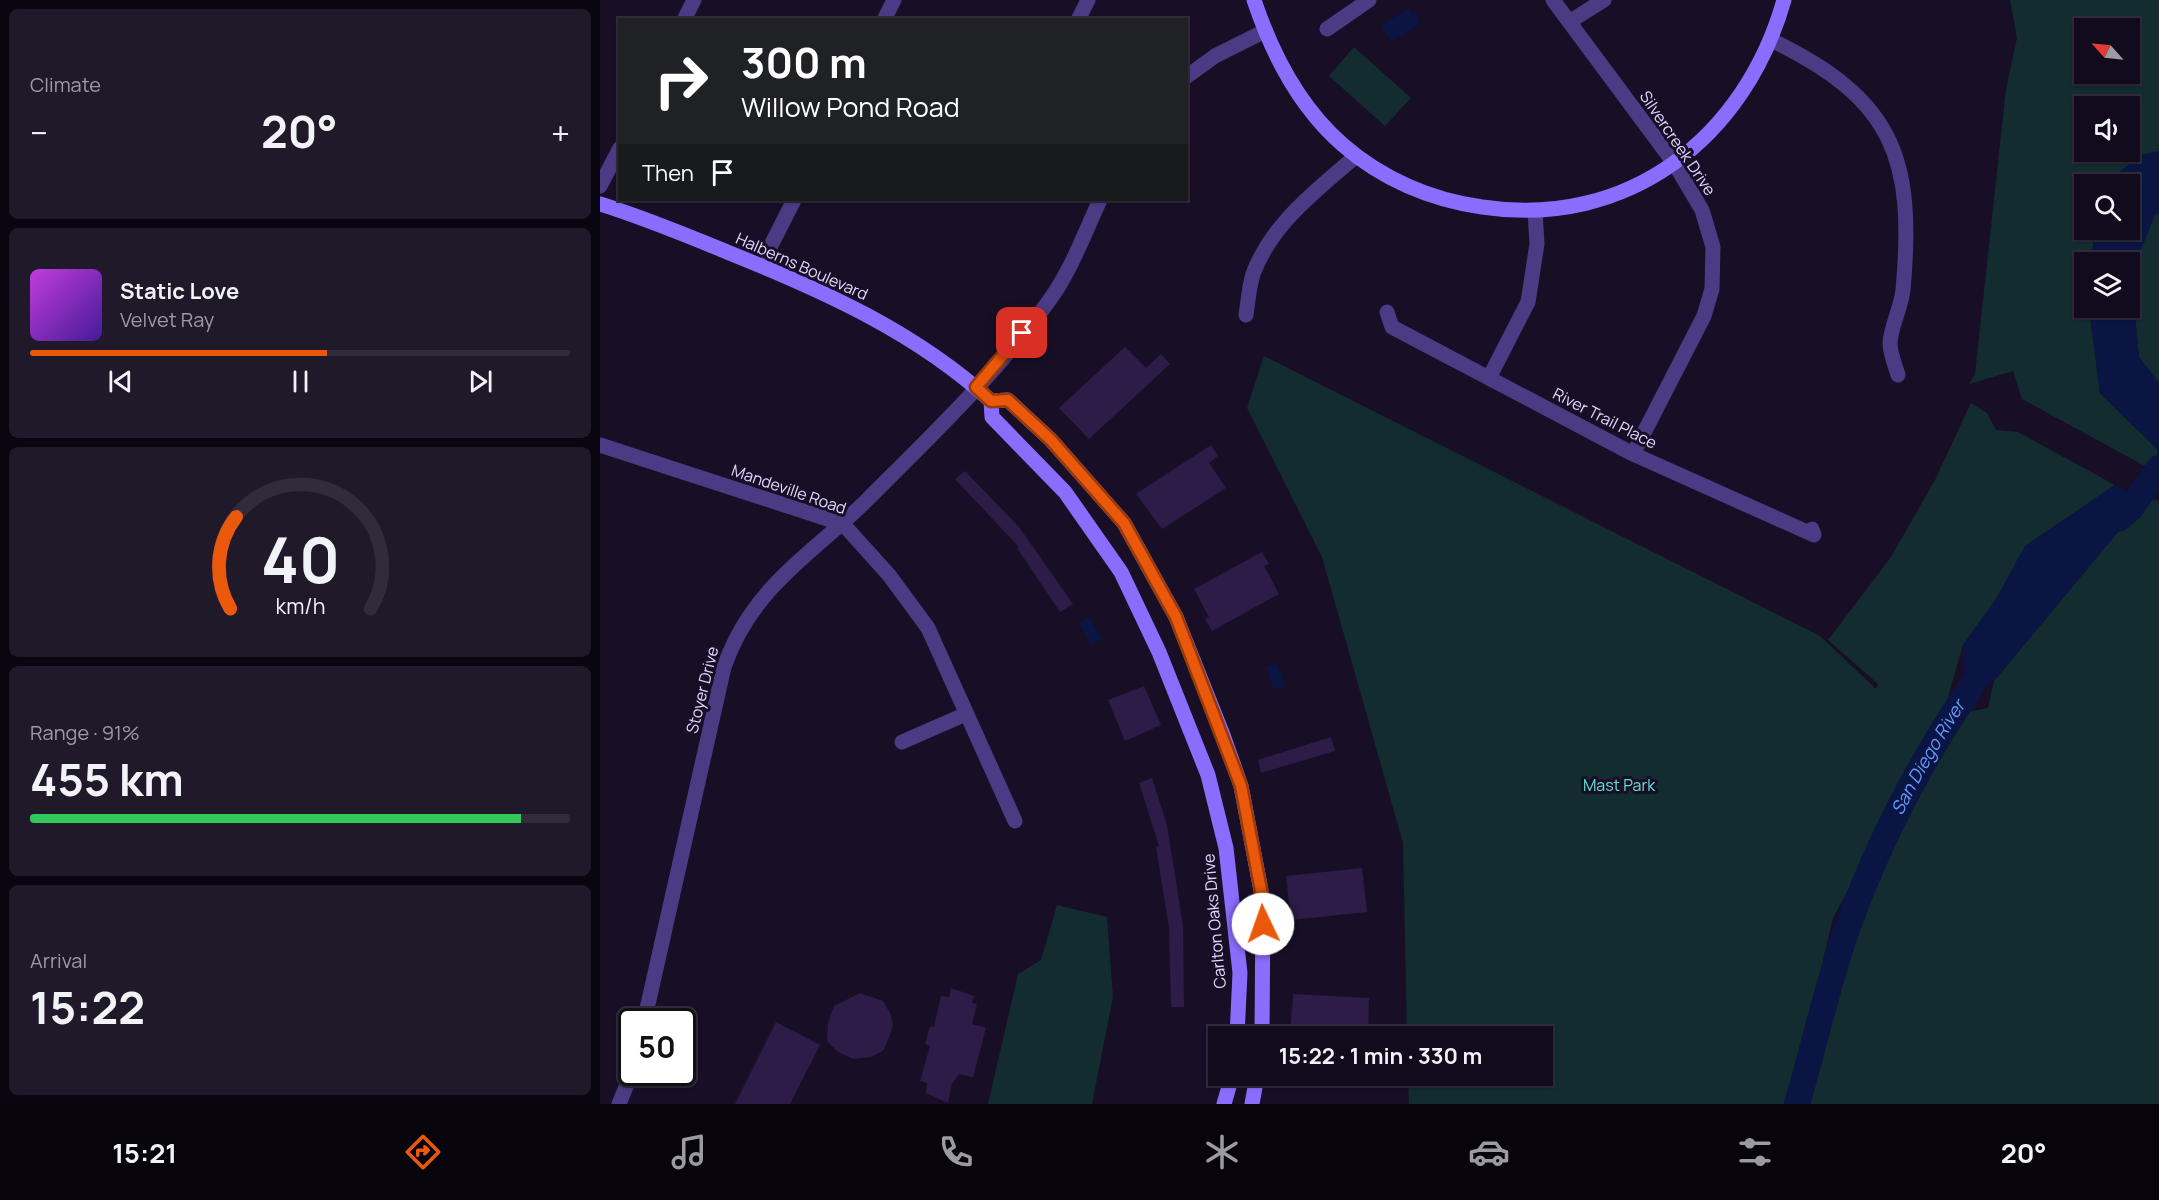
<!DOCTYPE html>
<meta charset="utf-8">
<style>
:root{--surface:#120b1d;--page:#1f192a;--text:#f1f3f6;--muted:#9c9ba4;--line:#312b3b;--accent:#ea580c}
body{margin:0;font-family:Manrope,sans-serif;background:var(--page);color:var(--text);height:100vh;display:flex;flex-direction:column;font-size:22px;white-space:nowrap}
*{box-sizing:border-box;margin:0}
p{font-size:20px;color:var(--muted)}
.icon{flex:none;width:33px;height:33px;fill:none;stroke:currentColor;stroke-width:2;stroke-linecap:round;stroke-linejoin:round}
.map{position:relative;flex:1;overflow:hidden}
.details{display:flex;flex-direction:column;gap:9px;padding:9px;background:#0a0610;width:600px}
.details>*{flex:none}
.top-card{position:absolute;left:18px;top:18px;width:570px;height:183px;border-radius:0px;box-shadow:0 2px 4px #0004,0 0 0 2px var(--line);background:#202124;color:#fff;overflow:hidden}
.needle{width:39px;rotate:297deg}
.tools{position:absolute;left:1474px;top:18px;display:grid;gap:12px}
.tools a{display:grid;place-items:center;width:66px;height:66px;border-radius:0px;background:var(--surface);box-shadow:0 2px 4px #0004,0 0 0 2px var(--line);font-size:30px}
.speed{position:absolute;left:18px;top:1008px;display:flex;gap:12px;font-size:30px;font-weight:700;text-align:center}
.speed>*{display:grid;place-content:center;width:78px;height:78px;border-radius:50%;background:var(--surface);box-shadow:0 2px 4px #0004,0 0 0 2px var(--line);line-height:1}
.speed .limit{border:3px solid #111;border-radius:9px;background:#fff;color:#111}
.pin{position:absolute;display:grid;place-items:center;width:51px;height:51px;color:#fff;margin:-26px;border-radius:12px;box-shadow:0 3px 9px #0006}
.me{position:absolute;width:66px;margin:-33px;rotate:357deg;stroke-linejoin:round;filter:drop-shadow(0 0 4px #0008)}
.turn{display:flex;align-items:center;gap:21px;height:126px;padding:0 24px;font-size:27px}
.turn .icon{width:78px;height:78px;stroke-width:2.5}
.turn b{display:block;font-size:42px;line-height:51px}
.then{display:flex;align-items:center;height:57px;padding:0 24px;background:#0003;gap:12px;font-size:22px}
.big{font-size:45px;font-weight:700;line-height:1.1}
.details .widget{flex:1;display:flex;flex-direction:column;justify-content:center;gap:9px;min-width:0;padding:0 21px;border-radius:9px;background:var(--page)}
.details .dial{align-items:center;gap:0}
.dial svg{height:156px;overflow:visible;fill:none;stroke:var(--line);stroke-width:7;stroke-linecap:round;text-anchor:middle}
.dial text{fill:var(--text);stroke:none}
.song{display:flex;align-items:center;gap:18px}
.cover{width:72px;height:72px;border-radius:9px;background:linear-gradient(135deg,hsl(290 70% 55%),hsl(260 70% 35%))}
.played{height:6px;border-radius:3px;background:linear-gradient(90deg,var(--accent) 55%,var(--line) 55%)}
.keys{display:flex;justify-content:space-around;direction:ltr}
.heat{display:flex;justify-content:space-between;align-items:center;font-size:33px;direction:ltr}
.charge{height:9px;border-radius:4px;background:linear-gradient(90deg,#34c759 91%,var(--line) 0)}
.trip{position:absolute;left:608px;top:1026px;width:345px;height:60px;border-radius:0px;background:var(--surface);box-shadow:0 2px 4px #0004,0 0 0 2px var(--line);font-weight:700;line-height:60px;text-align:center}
.tabs{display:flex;height:96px;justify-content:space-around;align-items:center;background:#07040c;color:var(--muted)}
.tabs .icon{width:42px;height:42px}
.tabs .active{color:var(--accent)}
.tabs b{font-size:27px;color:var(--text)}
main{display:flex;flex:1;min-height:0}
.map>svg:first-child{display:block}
.green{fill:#122c30;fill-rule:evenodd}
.water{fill:#0b1544}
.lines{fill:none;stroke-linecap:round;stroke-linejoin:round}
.river{stroke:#0b1544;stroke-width:26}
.building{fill:#2c1c47}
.street{stroke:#4b3b85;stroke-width:15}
.secondary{stroke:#8b6dfe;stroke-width:15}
.route-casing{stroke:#983908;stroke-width:15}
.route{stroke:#ea580c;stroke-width:10}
.labels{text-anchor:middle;stroke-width:6;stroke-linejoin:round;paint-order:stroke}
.street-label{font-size:16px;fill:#e2d5ff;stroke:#180f27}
.park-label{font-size:16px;fill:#61dfd7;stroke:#180f27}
.water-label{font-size:18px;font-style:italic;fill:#649bfe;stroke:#180f27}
</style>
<main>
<section class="details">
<div class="widget"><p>Climate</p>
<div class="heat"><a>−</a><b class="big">20°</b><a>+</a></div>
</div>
<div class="widget">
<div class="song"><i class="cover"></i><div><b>Static Love</b><p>Velvet Ray</p></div></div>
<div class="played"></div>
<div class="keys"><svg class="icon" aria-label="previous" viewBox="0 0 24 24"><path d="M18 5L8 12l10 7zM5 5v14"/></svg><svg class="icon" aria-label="pause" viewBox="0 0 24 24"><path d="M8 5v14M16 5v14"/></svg><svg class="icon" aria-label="next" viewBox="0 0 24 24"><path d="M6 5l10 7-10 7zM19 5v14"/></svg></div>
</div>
<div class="widget dial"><svg viewBox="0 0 100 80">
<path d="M14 69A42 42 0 1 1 86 69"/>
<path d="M14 69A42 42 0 0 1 17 22" stroke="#ea580c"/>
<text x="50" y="56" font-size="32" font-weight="700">40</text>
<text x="50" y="72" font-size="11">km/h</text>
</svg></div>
<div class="widget"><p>Range · 91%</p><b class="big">455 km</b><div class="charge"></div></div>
<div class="widget"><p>Arrival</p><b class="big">15:22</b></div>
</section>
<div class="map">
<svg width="1559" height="1104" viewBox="0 0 1559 1104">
<rect width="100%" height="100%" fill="#180f27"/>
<!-- green -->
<path class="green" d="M1410,0h149v151l-17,4 -38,29h-19v46h10l-4,32h-6v46h4l11,85 57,56v16h-14l-121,-66 -9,-28 -44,13 6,-10 31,-285 11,-51zM1485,28h45v46h-45zM1485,106h45v46h-45z
M754,47l57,51 -26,28 -56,-50z
M1559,213v170l-20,-26 -7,-72 3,-21 20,-50z
M664,356l556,280 56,53 2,-5 -50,-44 63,-83 44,-77 36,-77 16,10 9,17 22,2 97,53 -90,61 -27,50 -35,49 -20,69 -110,204 -44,186h-380l-1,-28h134v-40h-135l-4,-193 -81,-286 -75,-149z
M1546,498l13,3v603h-353l51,-174 36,-82 68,-135 27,-5 6,-27z
M457,905l50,12 6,80 -21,107h-104l30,-130 23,-14z"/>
<!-- water -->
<path class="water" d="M809,8l3,6 3,-2 4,13 -28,16 -10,-15z
M1559,151v62l-4,2 -20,49 -3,21 7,72 20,26v93l-2,-27 -57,-56 -11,-85h41v-46h-39l4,-32h35v-46h-26l38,-29z
M1515,485l31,13 -152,183 -30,14 -1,-50 35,-49 27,-50z
M489,617l13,22 -11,6 -10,-18 -4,-2z
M677,663l8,23 -11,4 -8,-23z"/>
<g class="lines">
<!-- river -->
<g class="river">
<path d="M1518,519l13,-11 28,-40"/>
<path id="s1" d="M1197,1104c17,-58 30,-118 50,-175 33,-93 80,-180 137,-261"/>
</g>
</g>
<!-- building -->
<path class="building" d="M525,347l21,21 15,-14 9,10 -81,75 -30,-31z
M611,445l7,11 -9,7 17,25 -64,41 -26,-35z
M365,471l54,56 54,77 -13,8 -43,-64 2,-1 -64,-68z
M662,552l7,12 -5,2 15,28 -67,37 -7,-12 4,-2 -15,-28z
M544,686l17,39 -36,16 -17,-41z
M731,737l4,14 -74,22 -3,-13z
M552,778l15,47 16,101 1,81h-13l-2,-79 -13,-81 3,-1 -20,-63z
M762,868l5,44 -76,8 -5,-44z
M351,988l23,8 -2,7 5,1 -5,20 14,4 -13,49 -14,-3 -7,10 -4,19 -22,-10 1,-10 -7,-2 10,-35 -5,-2 5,-18 4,1 7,-31 8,1z
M260,993l23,8 8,14 2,11 -9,24 -13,7 -17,2 -16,-7 -11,-11 1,-18 6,-17z
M693,994l76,4 -1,38h-78z
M176,1022l44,23 -30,59h-55z"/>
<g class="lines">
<!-- street -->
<path class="street" d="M953,0l121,163 28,47 11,37 -1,42 -8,27 -71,138
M84,20l10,-20
M284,20l10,-20
M478,20l10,-20
M969,22l35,-22
M727,29l42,-29
M1171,40c123,59 144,118 132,250 -2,18 -12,36 -13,53 0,10 5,22 8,32
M586,77l29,-21 50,-25
M0,186l20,-38
M161,265l33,-65
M787,312l5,15 241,127 181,81 -2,-6
M646,315c2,-13 3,-28 7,-41 19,-51 64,-84 103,-118
M889,378l39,-76 9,-58 -2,-33
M0,445l243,79 46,51 39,53 87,193
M302,742l64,-28
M44,1022l80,-355c28,-80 86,-111 143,-167 64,-64 132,-129 184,-202 21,-30 34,-66 49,-98
M19,1104l13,-32"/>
<!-- secondary -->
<path class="secondary" d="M654,0c18,54 45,107 89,145 39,34 88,55 139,62 146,22 263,-69 302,-207
M0,204c45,14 88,32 132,50 92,37 185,79 259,147l1,16 73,75 56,80 38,80 49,123 18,73 14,125 -3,63
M391,401l17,-1 43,40 73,83 52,94 47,118 18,51 22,115 -1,135
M624,1104l8,-28
M652,1104l5,-28"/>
</g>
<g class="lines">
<!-- route casing -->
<g class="route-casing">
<path id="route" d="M422,333l-46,54 15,14 17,-1 43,40 73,83 52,94 65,169 22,115v23"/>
</g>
<!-- route -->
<use href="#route" class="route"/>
</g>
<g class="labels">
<!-- street labels -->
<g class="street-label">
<text transform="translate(1078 143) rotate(56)" y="6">Silvercreek Drive</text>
<text transform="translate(202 266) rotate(24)" y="6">Halberns Boulevard</text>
<text transform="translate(1005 418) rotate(27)" y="6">River Trail Place</text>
<text transform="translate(189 489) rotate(19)" y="6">Mandeville Road</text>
<text transform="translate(102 690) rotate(-76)" y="6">Stoyer Drive</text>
<text transform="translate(614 921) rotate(-95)" y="6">Carlton Oaks Drive</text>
</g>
<!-- park labels -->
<g class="park-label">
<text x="1019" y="791">Mast Park</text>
</g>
<!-- water labels -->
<g class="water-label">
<text dy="6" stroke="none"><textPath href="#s1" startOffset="372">San Diego River</textPath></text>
</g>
</g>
</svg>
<div class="tools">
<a><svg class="needle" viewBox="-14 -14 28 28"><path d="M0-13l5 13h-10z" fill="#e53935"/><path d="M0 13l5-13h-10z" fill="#9c9ba4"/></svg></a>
<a><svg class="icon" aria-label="sound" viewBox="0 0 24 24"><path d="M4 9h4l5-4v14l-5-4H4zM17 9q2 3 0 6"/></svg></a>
<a><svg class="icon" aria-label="search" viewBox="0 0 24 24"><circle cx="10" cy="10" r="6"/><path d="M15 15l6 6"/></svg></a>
<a><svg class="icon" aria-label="layers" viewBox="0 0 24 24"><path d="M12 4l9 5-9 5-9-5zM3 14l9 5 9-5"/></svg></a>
</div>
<div class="speed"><div class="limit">50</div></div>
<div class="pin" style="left:422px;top:333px;background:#d93025"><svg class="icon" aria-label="arrive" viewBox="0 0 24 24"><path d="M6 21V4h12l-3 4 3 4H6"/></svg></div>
<svg class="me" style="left:663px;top:924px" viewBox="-20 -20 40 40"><circle r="19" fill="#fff"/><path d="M0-13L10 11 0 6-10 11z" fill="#ea580c"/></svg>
<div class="trip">15:22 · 1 min · 330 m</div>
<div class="top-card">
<div class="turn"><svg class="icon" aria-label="right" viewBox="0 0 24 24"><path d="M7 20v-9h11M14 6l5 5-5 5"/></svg><div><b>300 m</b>Willow Pond Road</div></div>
<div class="then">Then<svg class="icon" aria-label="arrive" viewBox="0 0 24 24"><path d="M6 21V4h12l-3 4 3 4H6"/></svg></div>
</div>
</div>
</main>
<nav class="tabs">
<b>15:21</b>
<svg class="icon active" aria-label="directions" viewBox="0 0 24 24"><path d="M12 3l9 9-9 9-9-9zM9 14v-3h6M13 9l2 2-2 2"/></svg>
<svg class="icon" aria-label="music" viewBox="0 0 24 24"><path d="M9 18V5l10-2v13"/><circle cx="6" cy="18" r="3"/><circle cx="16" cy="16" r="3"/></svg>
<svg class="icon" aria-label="phone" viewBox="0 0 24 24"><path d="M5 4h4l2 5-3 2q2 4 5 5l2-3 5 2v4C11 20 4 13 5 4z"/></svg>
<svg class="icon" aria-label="climate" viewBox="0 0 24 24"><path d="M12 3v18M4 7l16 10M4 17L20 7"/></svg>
<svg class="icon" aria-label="car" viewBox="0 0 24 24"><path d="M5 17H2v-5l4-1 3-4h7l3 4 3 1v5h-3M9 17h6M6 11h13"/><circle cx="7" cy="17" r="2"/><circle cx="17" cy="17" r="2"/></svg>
<svg class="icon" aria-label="filters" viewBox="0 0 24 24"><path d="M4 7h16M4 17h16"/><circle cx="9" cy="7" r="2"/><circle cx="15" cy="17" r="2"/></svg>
<b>20°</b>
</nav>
